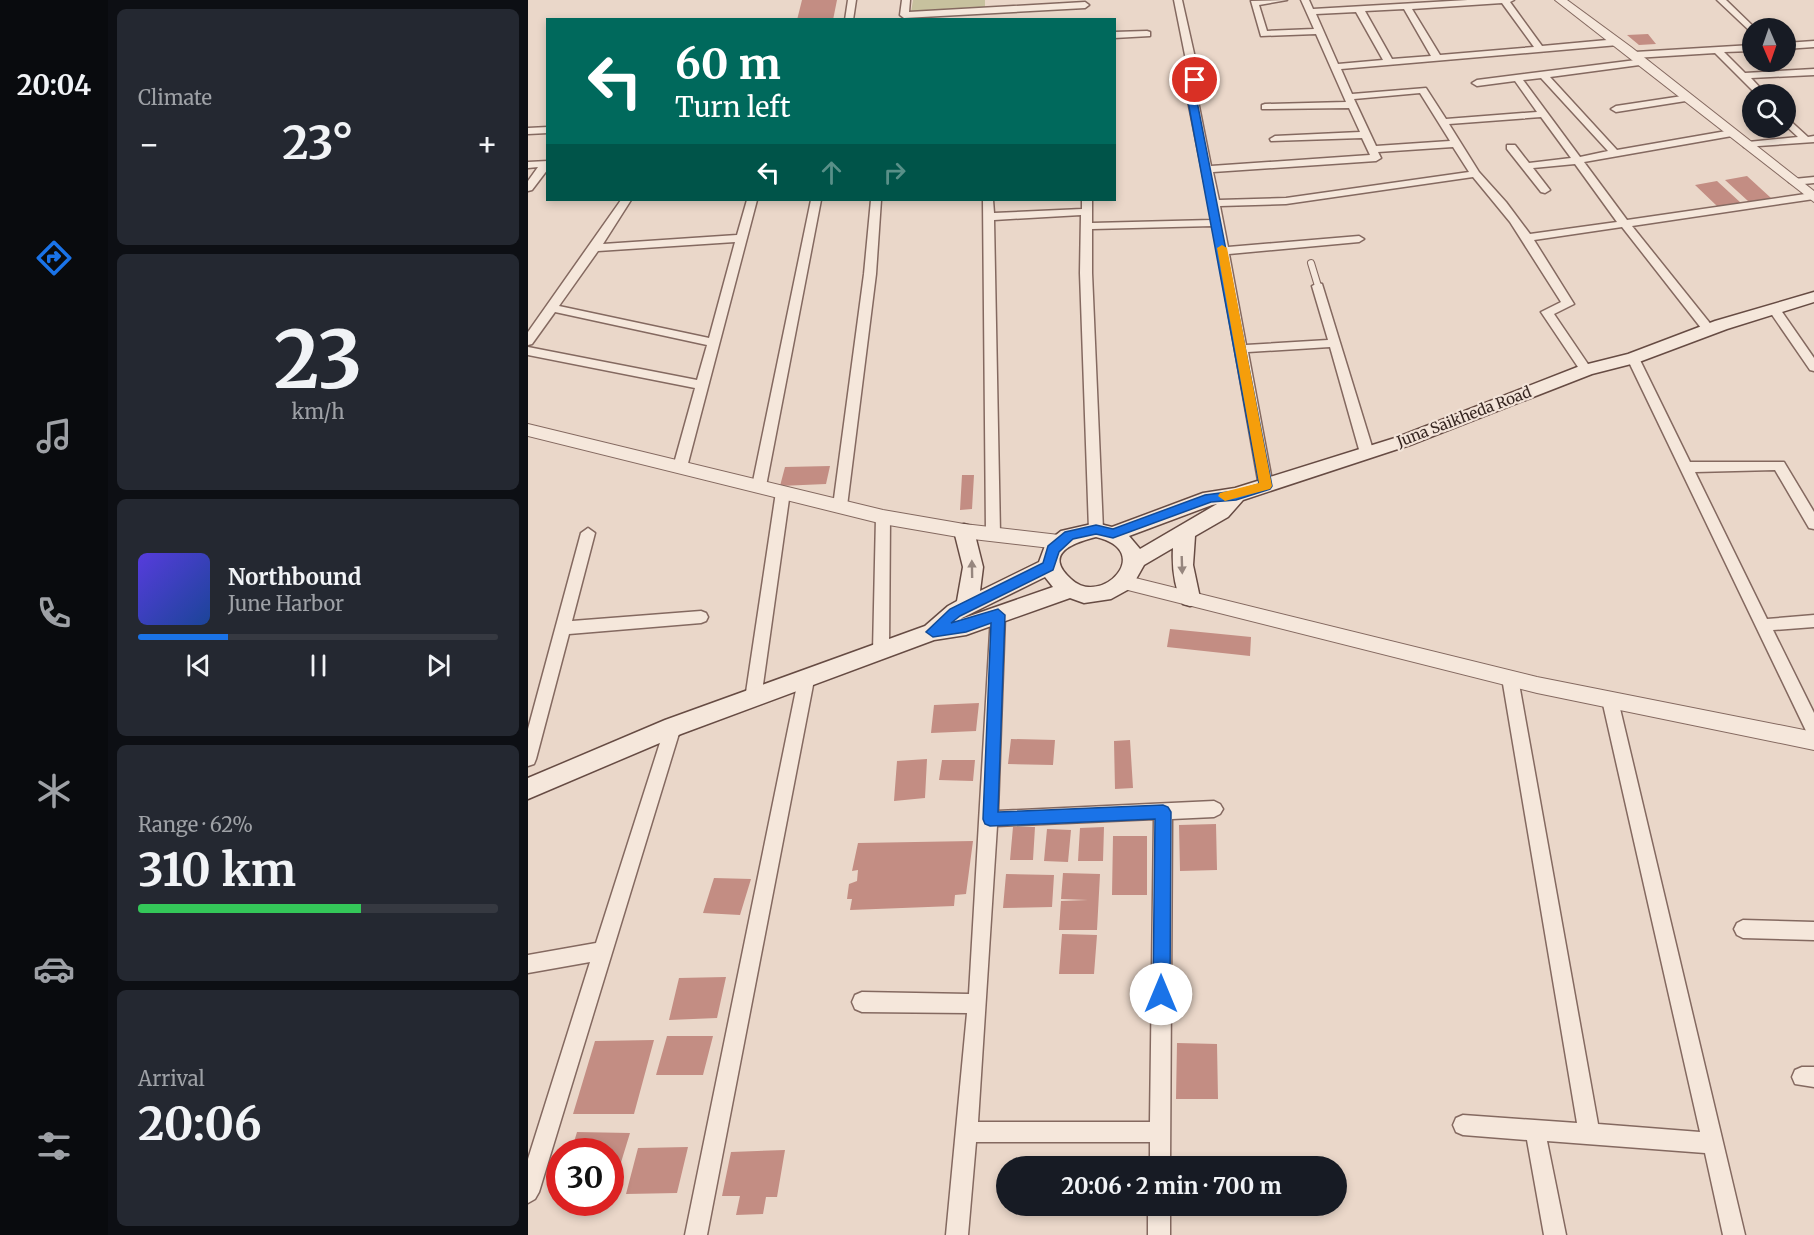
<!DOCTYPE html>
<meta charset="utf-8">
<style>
:root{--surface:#171b24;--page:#242831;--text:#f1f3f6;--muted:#9ea1a6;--line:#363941;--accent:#1a73e8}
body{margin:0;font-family:Merriweather,serif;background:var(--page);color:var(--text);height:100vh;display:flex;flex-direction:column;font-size:22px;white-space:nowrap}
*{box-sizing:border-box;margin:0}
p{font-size:20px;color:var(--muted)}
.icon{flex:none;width:33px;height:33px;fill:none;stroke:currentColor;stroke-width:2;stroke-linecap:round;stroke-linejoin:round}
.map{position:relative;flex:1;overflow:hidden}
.side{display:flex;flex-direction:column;gap:9px;padding:9px;background:#0d0f14;width:420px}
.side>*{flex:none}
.hud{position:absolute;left:18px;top:18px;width:570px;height:183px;border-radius:0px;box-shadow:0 3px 9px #0003;background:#00695c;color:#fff;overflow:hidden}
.needle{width:39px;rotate:178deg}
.fabs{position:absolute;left:1214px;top:18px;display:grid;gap:12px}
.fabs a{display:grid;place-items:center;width:54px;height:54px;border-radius:50%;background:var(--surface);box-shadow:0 3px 9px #0003;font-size:30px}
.speed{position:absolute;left:18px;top:1138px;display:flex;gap:12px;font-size:30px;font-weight:700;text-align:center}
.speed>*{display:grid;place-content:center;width:78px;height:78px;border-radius:50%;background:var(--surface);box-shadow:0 3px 9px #0003;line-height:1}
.speed .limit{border:9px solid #d22;background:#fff;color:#111}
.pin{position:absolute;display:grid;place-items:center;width:51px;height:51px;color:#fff;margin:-26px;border:3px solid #fff;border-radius:50%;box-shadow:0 2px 6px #0007}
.me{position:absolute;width:66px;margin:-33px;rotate:0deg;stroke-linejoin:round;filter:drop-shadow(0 0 4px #0008)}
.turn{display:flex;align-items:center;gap:21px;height:126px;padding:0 30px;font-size:27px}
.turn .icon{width:78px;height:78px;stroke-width:2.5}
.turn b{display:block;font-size:42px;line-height:51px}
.lanes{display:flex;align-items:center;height:57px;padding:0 30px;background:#0003;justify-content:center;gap:30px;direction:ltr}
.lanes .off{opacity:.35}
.big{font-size:45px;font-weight:700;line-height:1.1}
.side .widget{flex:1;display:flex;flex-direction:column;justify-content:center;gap:9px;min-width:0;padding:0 21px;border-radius:9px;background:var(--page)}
.side .dial{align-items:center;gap:0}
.dial b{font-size:78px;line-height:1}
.song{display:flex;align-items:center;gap:18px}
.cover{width:72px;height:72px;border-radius:9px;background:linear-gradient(135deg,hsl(250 70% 55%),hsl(220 70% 35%))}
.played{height:6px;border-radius:3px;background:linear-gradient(90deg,var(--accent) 25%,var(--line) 25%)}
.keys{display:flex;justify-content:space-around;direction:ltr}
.heat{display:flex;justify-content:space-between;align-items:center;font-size:33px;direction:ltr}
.charge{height:9px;border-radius:4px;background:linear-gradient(90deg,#34c759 62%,var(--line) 0)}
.trip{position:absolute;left:468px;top:1156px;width:351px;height:60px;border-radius:30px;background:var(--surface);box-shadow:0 3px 9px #0003;font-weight:700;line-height:60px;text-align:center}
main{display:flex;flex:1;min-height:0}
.tabs{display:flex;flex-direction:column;width:108px;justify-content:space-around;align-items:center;background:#090b0e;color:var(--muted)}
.tabs .icon{width:42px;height:42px}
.tabs .on{color:var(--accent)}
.tabs b{font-size:27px;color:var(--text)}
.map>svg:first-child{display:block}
.green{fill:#c7c19e}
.building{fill:#c38d83}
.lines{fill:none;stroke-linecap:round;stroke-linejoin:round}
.service-casing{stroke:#846960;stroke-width:8}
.minor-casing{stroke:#846960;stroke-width:3}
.tertiary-casing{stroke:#846960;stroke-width:2}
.secondary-casing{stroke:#664b43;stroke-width:3}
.service{stroke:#f5e7db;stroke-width:6}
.minor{fill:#f5e7db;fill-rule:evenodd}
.tertiary{fill:#f5e7db;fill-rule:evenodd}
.secondary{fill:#f5e7db;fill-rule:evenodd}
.oneway{fill:#96867e}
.route{fill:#1a73e8;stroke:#114b97;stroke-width:1.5}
.slow{fill:#f59e0b}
.labels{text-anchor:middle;stroke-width:4.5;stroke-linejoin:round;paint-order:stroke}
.street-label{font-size:15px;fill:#362621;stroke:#f2e3d8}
</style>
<main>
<nav class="tabs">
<b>20:04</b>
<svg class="icon on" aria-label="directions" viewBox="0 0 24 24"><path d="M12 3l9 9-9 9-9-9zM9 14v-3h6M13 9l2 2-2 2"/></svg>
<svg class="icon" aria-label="music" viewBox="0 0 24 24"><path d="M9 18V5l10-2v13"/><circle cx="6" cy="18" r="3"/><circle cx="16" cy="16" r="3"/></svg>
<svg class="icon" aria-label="phone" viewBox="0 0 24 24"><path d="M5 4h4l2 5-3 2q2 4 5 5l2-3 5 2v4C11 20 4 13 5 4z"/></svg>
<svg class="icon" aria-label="climate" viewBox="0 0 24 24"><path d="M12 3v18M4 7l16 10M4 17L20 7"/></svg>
<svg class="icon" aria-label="car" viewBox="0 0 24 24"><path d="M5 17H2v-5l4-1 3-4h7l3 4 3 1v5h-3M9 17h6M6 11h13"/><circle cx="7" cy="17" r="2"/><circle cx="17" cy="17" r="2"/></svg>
<svg class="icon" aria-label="filters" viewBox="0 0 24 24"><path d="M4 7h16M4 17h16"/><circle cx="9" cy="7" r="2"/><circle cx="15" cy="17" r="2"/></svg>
</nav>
<section class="side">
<div class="widget"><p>Climate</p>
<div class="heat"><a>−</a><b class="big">23°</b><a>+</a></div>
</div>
<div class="widget dial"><b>23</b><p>km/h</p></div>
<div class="widget">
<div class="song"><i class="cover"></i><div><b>Northbound</b><p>June Harbor</p></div></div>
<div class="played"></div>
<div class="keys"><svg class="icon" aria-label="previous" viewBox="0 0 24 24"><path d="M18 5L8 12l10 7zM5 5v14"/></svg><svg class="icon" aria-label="pause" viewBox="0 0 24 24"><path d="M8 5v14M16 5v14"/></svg><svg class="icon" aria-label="next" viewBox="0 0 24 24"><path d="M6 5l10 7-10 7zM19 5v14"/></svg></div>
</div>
<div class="widget"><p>Range · 62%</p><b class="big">310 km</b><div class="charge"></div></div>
<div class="widget"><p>Arrival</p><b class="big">20:06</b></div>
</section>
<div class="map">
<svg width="1286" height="1235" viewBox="0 0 1286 1235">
<rect width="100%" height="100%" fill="#ead7c9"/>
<!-- green -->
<path class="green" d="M385,0h72v8l-74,4z"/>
<!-- building -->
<path class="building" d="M274,0h35l-4,20h-36z
M1120,34l8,10 -17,1 -12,-10z
M1219,176l24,22v1l-18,4 -5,-2 -23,-21z
M1189,181l24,22v2l-18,3 -6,-2 -22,-21z
M302,466l-4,18 -46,2 5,-19z
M434,475h12l-2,34 -12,1z
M642,629l81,8 -1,19 -83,-9z
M451,703l-3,28 -45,2 3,-28z
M483,739l44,1 -2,25 -45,-1z
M602,740l3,48 -18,1 -1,-48z
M399,759l-2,39 -31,3 3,-40z
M414,760h33l-2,21 -34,-1z
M688,824l1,46 -37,1 -1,-46z
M485,827h22l-2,33h-23z
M576,827l-1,34h-25l2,-33z
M519,829l24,1 -3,32 -24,-1z
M585,836h34v59h-35z
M445,841l-7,53 -11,1 -1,11 -104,4 2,-11h-5l2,-15 8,-3 1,-11 -6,1 6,-28z
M535,873l37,1 -3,56h-38l2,-29 27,-1 -27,-1z
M478,874l48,1 -2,32 -49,1z
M186,878l37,1 -11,36 -37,-2z
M534,934l35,1 -3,39h-35z
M198,977l-9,41 -48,2 10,-42z
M139,1036h46l-10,39h-47z
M126,1040l-20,74h-61l22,-73z
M649,1043l40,1 1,55h-42z
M49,1132l53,1 -19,62 -1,-43h-39z
M160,1147l-11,46 -51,1 12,-46z
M257,1150l-8,47h-11l-3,17 -27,1 4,-19h-18l9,-44z"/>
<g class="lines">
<!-- service casing -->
<g class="service-casing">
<path id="service" d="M783,263l7,23"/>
</g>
<!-- minor casing -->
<g class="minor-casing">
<path id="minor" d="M320,0h8l-3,20h-8z
M374,0h8l-1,12 176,-10 4,3 -4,3 -181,10 -4,-3z
M646,0h8l18,80 -3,16 14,70 159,-11 -8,-17 -91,3 -1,-2 5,-3 85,-4 -11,-24 -87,1v-4l3,-1 81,-2 -30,-68 -55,2 -10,-35 36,-1 -28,5 8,26 47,-2 -13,-29h8l4,9 155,-9h46l-4,2 32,44 76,-7 4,3 -4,3 -277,24 11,25 74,-6 20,31 91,-7 -22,-31 -38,5 -5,-3 5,-3 167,-21 5,3 -2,2 -97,13 67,73 115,-20 5,3 -5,3 -148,26 43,58 185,-27 2,6 -182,27 81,101v6h-8l-83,-106 -88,13 40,64 -20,10 38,56 -6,4 -4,-1 -41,-61 20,-10 -51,-80 -37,-45 -187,27 -66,2 8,41 131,-11 5,3 -5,3 -130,12 17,91 82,-5 -16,-54 6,-3 4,1 52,169 -7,5 -7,-5 -30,-106 -82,5 25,134 -7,5 -7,-5 -46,-260 -121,3v44l11,257 -7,5 -7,-5 -9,-257 1,-58 -87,5 6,314 -2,4h-10l-2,-4 -3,-334h10l1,13 88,-4v-9h10v23l120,-3 -25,-124 3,-16zM974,3l32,44 -94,8 -28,-46zM876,9l27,47 -39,3 -27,-48zM828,12l27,48 -45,4 -22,-50zM1013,78l67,73 -28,6 -57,-77zM892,93l30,48 -74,5 -22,-47zM1013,117l30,41 -42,5 -14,-18h-8v4l34,43 4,1 5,-3 -17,-22 42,-4 42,58 -87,12 -24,-32 -27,-30 -30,-48zM925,147l16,25 -183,26 -67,2 -6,-28 163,-11 5,-3 -3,-6z
M1189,0h9l29,28h-3v5z
M619,31l3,1v4l-36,2v-6z
M1286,41v6l-29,2v-6z
M1224,45v6l-28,1 21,21 69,-4v6l-63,3 15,16h-10l-41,-41 -80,5 -5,-3 5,-3z
M1161,95l5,3 -2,2 -76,12 -5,-3 5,-3z
M1257,116l23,21 6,-1v6l-70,5v-4l4,-1 50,-5 -13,-12z
M20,127v6l-20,1v-6z
M20,161v8l-16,21 -4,1v-10l10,-14 -10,1v-6z
M1286,177v6l-20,2 -5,-3 5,-3z
M93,200h10l-28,44 134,-9 10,-35h10l-70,267 -7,5 -7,-5 22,-79 -167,-33v-8l169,33 10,-35 -152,-33 -23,32 -4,1v-13zM207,242l-26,96 -150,-32 39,-55z
M283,200h10l-55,286 -7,5 -7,-5z
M343,200h10l-5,74 -29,232 -7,5 -7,-5 31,-232z
M1246,305l4,1 36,52v13l-4,-1 -42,-61z
M1105,354l6,4 51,104h94l30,50v17l-5,-1 -34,-58 -80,2 72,147 47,-4v12l-41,3 41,83v24l-6,-2 -181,-377z
M255,487l7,5 -29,207 -2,5 -6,2 -6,-2 -2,-5 31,-207z
M355,512l7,5 -1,134 -3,4h-10l-3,-4 3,-134z
M60,528l7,5 -23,88 129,-10 5,2 2,4 -2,4 -5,2 -132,11 -33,125 -2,5 -6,2v-37l53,-196z
M470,609l5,2 2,4 -7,196 216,-10 6,3 3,5 -3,5 -6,3 -42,2 -2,348h-20v-25h-174l-8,93h-22l21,-222 -105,-1 -7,-3 -3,-7 3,-7 7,-3 107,2 22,-379 2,-4zM626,819l-4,303h-172l19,-296z
M982,672l6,1 2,5 80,446 102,8 -98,-432 2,-5 6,-2 6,2 2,5 127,535h-22l-18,-82 -158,-12 19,94h-22l-17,-95 -64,-5 -7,-3 -3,-7 3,-7 7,-3 114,8 -75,-445 2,-5z
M278,674l6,1 2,5 -107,555h-22l113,-555 2,-5z
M145,720l6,2 2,5 -142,465 -4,7 -7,4v-44l62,-197 -62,11v-18l68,-12 69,-216 2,-5z
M1215,920l71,2v18l-71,-2 -6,-3 -3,-6 3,-6z
M1274,1067h12v20l-19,-3 -3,-7 3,-7z
M620,1206h22v29h-22z"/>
</g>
<!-- tertiary casing -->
<g class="tertiary-casing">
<path id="tertiary" d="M1027,0h12l64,47 183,144v11z
M0,424l355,86 81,14 95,11 7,2 2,5 -2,5 -7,2 -95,-11 -81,-14 -355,-88z
M595,575l414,102 277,55v18l-277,-57 -421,-106 -3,-5 3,-5z"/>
</g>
<!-- secondary casing -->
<g class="secondary-casing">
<path id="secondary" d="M1286,292v10l-87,27 -88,33 -47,12 -182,71 -167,55 -15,17 -33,19 -2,29 7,33 -3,6 -7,2 -7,-2c-9,-17 -11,-37 -10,-56l-29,17 -13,23 -20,11 -27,4 -14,-5 -104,37 -32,5 -253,94 -153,65v-21l137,-58 260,-94 23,-20 9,-5 6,-34 -9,-36 3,-5 7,-2 7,2 3,5 9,36 -3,24 59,-29 7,-19 15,-12 35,-8 16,4 91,-34 32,-5 163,-51 182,-71 48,-12 87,-33zM689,504l-77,45 -11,-13 83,-31zM568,537c60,14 5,71 -25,42 -28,-25 1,-36 25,-42zM517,577l8,10 -92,32 1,-1z"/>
</g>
<!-- service -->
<use href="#service" class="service"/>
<!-- minor -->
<use href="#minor" class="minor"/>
<!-- tertiary -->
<use href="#tertiary" class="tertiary"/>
<!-- secondary -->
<use href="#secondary" class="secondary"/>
</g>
<!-- one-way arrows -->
<defs><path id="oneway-solid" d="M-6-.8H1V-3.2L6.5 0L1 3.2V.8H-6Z" transform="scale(1.5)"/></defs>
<g class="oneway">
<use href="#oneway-solid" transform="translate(654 565) rotate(88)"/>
<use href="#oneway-solid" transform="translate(444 569) rotate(-91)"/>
</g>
<!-- route -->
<path class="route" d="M667,77l4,3 -3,16 76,390 -2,3 -34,11 -25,2 -98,36 -17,-4 -23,5 -14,13 -6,18 -93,46 -9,7 47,-14 7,6 -7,197 165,-7 5,2 3,5 -1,182 -2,7 -7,2 -6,-2 -2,-7 2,-175 -165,7 -5,-2 -2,-5 8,-196 -25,9 -33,5 -7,-5 24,-23 93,-46 5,-17 17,-14 31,-7 17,4 92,-34 30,-4 24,-7 -72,-388 4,-16z"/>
<!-- slow -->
<path class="slow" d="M694,245l5,3 45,238 -2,3 -45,12 -7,-5 2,-3 39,-10 -42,-235z"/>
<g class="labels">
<!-- street labels -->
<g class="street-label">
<text transform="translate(936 417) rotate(-21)" y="5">Juna Saikheda Road</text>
</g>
</g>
</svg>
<div class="fabs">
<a><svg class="needle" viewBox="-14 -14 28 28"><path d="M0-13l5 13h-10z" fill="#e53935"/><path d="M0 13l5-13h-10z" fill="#9ea1a6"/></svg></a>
<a><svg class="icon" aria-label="search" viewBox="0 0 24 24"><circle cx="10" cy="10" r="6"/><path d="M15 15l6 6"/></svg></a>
</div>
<div class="speed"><div class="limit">30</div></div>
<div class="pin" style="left:667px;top:80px;background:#d93025"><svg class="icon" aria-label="arrive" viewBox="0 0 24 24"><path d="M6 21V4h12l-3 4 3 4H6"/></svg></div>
<svg class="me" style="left:633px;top:994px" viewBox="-20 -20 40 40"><circle r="19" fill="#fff"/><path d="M0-13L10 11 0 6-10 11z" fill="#1a73e8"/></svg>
<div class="trip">20:06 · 2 min · 700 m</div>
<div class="hud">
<div class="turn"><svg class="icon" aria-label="left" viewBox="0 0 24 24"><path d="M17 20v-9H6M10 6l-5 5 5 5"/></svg><div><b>60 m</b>Turn left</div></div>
<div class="lanes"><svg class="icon" aria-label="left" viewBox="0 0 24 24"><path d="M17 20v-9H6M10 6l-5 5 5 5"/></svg><svg class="icon off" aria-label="ahead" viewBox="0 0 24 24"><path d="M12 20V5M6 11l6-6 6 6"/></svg><svg class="icon off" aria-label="right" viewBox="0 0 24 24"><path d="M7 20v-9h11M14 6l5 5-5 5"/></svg></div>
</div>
</div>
</main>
